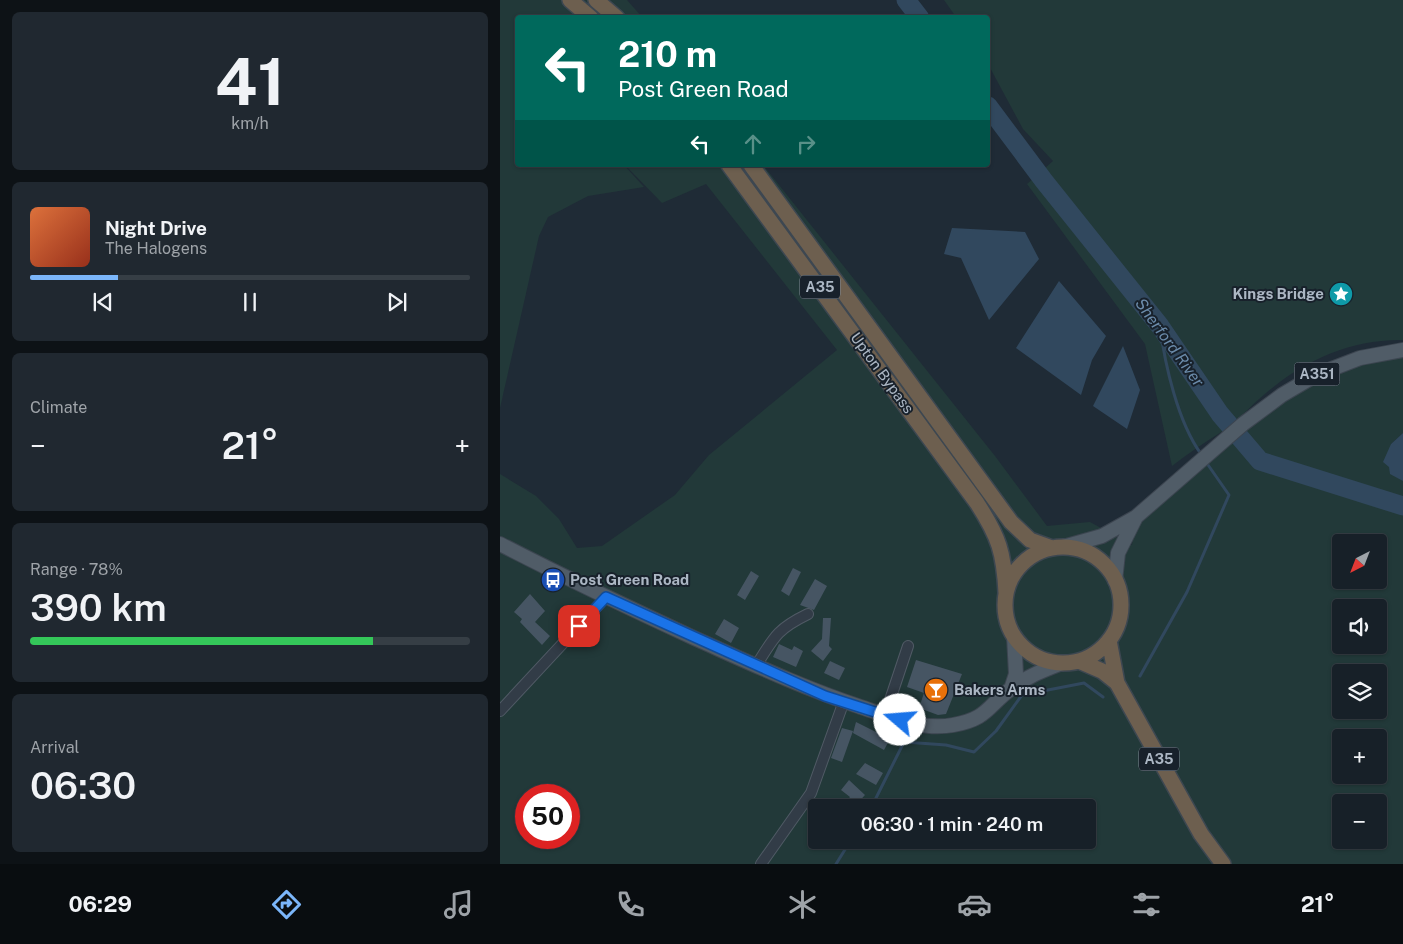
<!DOCTYPE html>
<meta charset="utf-8">
<style>
:root{--surface:#172028;--page:#202830;--text:#f1f3f6;--muted:#9ea3a8;--line:#363e45;--accent:#7bb6fa}
body{margin:0;font-family:"Public Sans",sans-serif;background:var(--page);color:var(--text);height:100vh;display:flex;flex-direction:column;font-size:19px;white-space:nowrap}
*{box-sizing:border-box;margin:0}
p{font-size:16px;color:var(--muted)}
.icon{flex:none;width:28px;height:28px;fill:none;stroke:currentColor;stroke-width:2;stroke-linecap:round;stroke-linejoin:round}
.map{position:relative;flex:1;overflow:hidden}
.details{display:flex;flex-direction:column;gap:12px;padding:12px;background:#0d1216;width:500px}
.details>*{flex:none}
.hud{position:absolute;left:15px;top:15px;width:475px;height:152px;border-radius:5px;box-shadow:0 1px 4px #0004,0 0 0 1px var(--line);background:#00695c;color:#fff;overflow:hidden}
.needle{width:32px;rotate:222deg}
.tools{position:absolute;left:832px;top:534px;display:grid;gap:10px}
.tools a{display:grid;place-items:center;width:55px;height:55px;border-radius:5px;background:var(--surface);box-shadow:0 1px 4px #0004,0 0 0 1px var(--line);font-size:25px}
.speed{position:absolute;left:15px;top:784px;display:flex;gap:10px;font-size:25px;font-weight:700;text-align:center}
.speed>*{display:grid;place-content:center;width:65px;height:65px;border-radius:50%;background:var(--surface);box-shadow:0 1px 4px #0004,0 0 0 1px var(--line);line-height:1}
.speed .limit{border:8px solid #d22;background:#fff;color:#111}
.pin{position:absolute;display:grid;place-items:center;width:42px;height:42px;color:#fff;margin:-21px;border-radius:10px;box-shadow:0 2px 8px #0006}
.me{position:absolute;width:55px;margin:-28px;rotate:288deg;stroke-linejoin:round;filter:drop-shadow(0 0 4px #0008)}
.turn{display:flex;align-items:center;gap:18px;height:105px;padding:0 20px;font-size:22px}
.turn .icon{width:65px;height:65px;stroke-width:2.5}
.turn b{display:block;font-size:35px;line-height:42px}
.lanes{display:flex;align-items:center;height:48px;padding:0 20px;background:#0003;justify-content:center;gap:25px;direction:ltr}
.lanes .off{opacity:.35}
.big{font-size:38px;font-weight:600;line-height:1.1}
.details .tile{flex:1;display:flex;flex-direction:column;justify-content:center;gap:8px;min-width:0;padding:0 18px;border-radius:8px;background:var(--page)}
.details .dial{align-items:center;gap:0}
.dial b{font-size:65px;line-height:1}
.song{display:flex;align-items:center;gap:15px}
.cover{width:60px;height:60px;border-radius:8px;background:linear-gradient(135deg,hsl(20 70% 55%),hsl(10 70% 35%))}
.played{height:5px;border-radius:2px;background:linear-gradient(90deg,var(--accent) 20%,var(--line) 20%)}
.keys{display:flex;justify-content:space-around;direction:ltr}
.heat{display:flex;justify-content:space-between;align-items:center;font-size:28px;direction:ltr}
.charge{height:8px;border-radius:4px;background:linear-gradient(90deg,#34c759 78%,var(--line) 0)}
.trip{position:absolute;left:308px;top:799px;width:288px;height:50px;border-radius:5px;background:var(--surface);box-shadow:0 1px 4px #0004,0 0 0 1px var(--line);font-weight:600;line-height:50px;text-align:center}
.tabs{display:flex;height:80px;justify-content:space-around;align-items:center;background:#090d10;color:var(--muted)}
.tabs .icon{width:35px;height:35px}
.tabs .selected{color:var(--accent)}
.tabs b{font-size:22px;color:var(--text)}
main{display:flex;flex:1;min-height:0}
.map>svg:first-child{display:block}
.green{fill:#223939;fill-rule:evenodd}
.water{fill:#31485e}
.lines{fill:none;stroke-linecap:round;stroke-linejoin:round}
.stream{stroke:#31485e;stroke-width:3}
.river{stroke:#31485e;stroke-width:19}
.building{fill:#465563}
.minor-casing{stroke:#505a65;stroke-width:12}
.major-casing{stroke:#3c4550;stroke-width:16}
.highway-casing{stroke:#3d4751;stroke-width:18}
.minor{stroke:#323c47;stroke-width:10}
.major{stroke:#505c67;stroke-width:14}
.highway{stroke:#6d5f4f;stroke-width:15}
.route-casing{stroke:#114b97;stroke-width:12}
.route{stroke:#1a73e8;stroke-width:9}
.labels{text-anchor:middle;stroke-width:4;stroke-linejoin:round;paint-order:stroke}
.shield{fill:#18212b;stroke:#808a96;stroke-width:1}
.shield-label{font-size:14px;font-weight:bold;fill:#acb7c4}
.poi-label{font-size:15px;font-weight:bold;fill:#acb7c4;stroke:#18212b;text-anchor:start}
.street-label{font-size:15px;fill:#acb7c4;stroke:#18212b}
.water-label{font-size:16px;font-style:italic;fill:#6b8baa;stroke:#18212b}
</style>
<main>
<section class="details">
<div class="tile dial"><b>41</b><p>km/h</p></div>
<div class="tile">
<div class="song"><i class="cover"></i><div><b>Night Drive</b><p>The Halogens</p></div></div>
<div class="played"></div>
<div class="keys"><svg class="icon" aria-label="previous" viewBox="0 0 24 24"><path d="M18 5L8 12l10 7zM5 5v14"/></svg><svg class="icon" aria-label="pause" viewBox="0 0 24 24"><path d="M8 5v14M16 5v14"/></svg><svg class="icon" aria-label="next" viewBox="0 0 24 24"><path d="M6 5l10 7-10 7zM19 5v14"/></svg></div>
</div>
<div class="tile"><p>Climate</p>
<div class="heat"><a>−</a><b class="big">21°</b><a>+</a></div>
</div>
<div class="tile"><p>Range · 78%</p><b class="big">390 km</b><div class="charge"></div></div>
<div class="tile"><p>Arrival</p><b class="big">06:30</b></div>
</section>
<div class="map">
<svg width="903" height="864" viewBox="0 0 903 864">
<rect width="100%" height="100%" fill="#1f2b36"/>
<!-- green -->
<path class="green" d="M0,0h127l15,17 -124,1v147h106l20,22 -56,9 -40,21 -9,19 -39,172z
M444,0h459v340c-52,-1 -98,20 -137,53 -15,12 -27,27 -43,38 -18,11 -34,22 -51,35l-27,-122 -118,-160 26,-23 -30,-32 -35,-65v-46l-32,-1z
M125,165h138l232,291 52,70 43,-4 42,23 1,-14 10,-11c62,-54 135,-132 215,-156 14,-4 30,-6 45,-9v78l-12,11 -2,23 14,14v383h-903v-390l36,22 23,23 18,29 25,-2 73,-51 34,-40 128,-105 -131,-166 -44,19zM841,542h38v38h-38zM841,608h38v37h-38zM841,672h38v38h-38zM841,738h38v37h-38zM26,795h43v43h-43zM841,802h38v38h-38zM316,808h270v32h-270z"/>
<!-- water -->
<path class="water" d="M452,228l73,4 14,27 -50,61 -28,-62 -17,-4z
M559,281l47,55 -14,24 -11,35 -65,-47z
M623,346l17,44 -13,39 -34,-23z
M903,433v48l-13,-7 -1,-7 -6,-5 8,-18z"/>
<g class="lines">
<!-- stream -->
<path class="stream" d="M660,326c5,40 18,96 41,128
M640,676l47,-84 42,-97 -23,-33
M371,808l33,-66 42,3 28,7 22,-21 26,-36 62,-12 19,14
M336,864l15,-24"/>
<!-- river -->
<path class="river" d="M406,0l14,18
M488,106l56,75 116,145 60,88 40,47 143,45"/>
</g>
<!-- building -->
<path class="building" d="M293,568l8,4 -12,24 -8,-5z
M251,571l8,5 -14,24 -8,-5z
M315,579l12,7 -13,24 -14,-5z
M30,594l15,17 -10,11 15,14 -8,9 -22,-23 2,-3 -8,-7z
M323,618h8l-2,28 3,3 -9,12 -12,-10 11,-12z
M224,619l15,9 -8,15 -16,-9z
M279,644l13,6 2,-4 9,5 -7,16 -23,-10z
M416,660l46,14 -16,40 -8,1 -19,-7 5,-15 -17,-6z
M330,661l15,7 -6,12 -15,-7z
M356,722l34,17 -6,11 -31,-17z
M342,728l11,3 -11,31 -11,-4z
M365,763l18,10 -7,12 -20,-11z
M349,780l16,15 -12,13h-12l9,-11 -9,-7z"/>
<g class="lines">
<!-- minor casing -->
<g class="minor-casing">
<path id="minor" d="M256,666c18,-29 21,-37 52,-52
M0,711l106,-114
M385,715l23,-69
M261,864l50,-71 33,-92"/>
</g>
<!-- major casing -->
<g class="major-casing">
<path id="major" d="M0,544c64,33 129,64 194,94 54,24 107,49 164,68 30,10 63,25 95,19 35,-6 34,-19 59,-37 16,-12 32,-18 50,-25
M563,547l39,-11 34,-19 107,-93 39,-29 34,-20 44,-17 43,-8
M615,581l3,-28 18,-36
M511,689l5,-15 -2,-38"/>
</g>
<!-- highway casing -->
<g class="highway-casing">
<path id="highway" d="M70,0l21,18
M96,0l21,18
M229,165l248,338c22,34 27,50 29,90
M251,165l260,357 19,18 22,8
M505 605a58 58 0 1 1 116 0a58 58 0 1 1-116 0Z
M609,640l8,43 84,151 22,30
M579,661l23,10 15,12"/>
</g>
<!-- minor -->
<use href="#minor" class="minor"/>
<!-- major -->
<use href="#major" class="major"/>
<!-- highway -->
<use href="#highway" class="highway"/>
</g>
<g class="lines">
<!-- route casing -->
<g class="route-casing">
<path id="route" d="M79,626l27,-29 219,99 75,24"/>
</g>
<!-- route -->
<use href="#route" class="route"/>
</g>
<!-- icons -->
<defs>
<g id="sight-disc" transform="scale(1.25)"><circle r="9.5" fill="#0f9aa8" stroke="#18212b"/><path d="M0-6L1.8-2.2L6-1.7L2.9 1.2L3.7 5.4L0 3.3L-3.7 5.4L-2.9 1.2L-6-1.7L-1.8-2.2Z" fill="#fff"/></g>
<g id="bus-disc" transform="scale(1.25)"><circle r="9.5" fill="#1a4fb4" stroke="#18212b"/><path d="M-5-6H5V4H4V6H2V4H-2V6H-4V4H-5ZM-3.5-4V0h7V-4ZM-3.5 1.2v1.5H-2V1.2ZM2 1.2v1.5H3.5V1.2Z" fill="#fff"/></g>
<g id="bar-disc" transform="scale(1.25)"><circle r="9.5" fill="#e8710a" stroke="#18212b"/><path d="M-6-5H6L.8 .8V4.5H3.5V6h-7V4.5H-.8V.8Z" fill="#fff"/></g>
</defs>
<g fill-rule="evenodd">
<use href="#sight-disc" x="841" y="294"/>
<use href="#bus-disc" x="53" y="580"/>
<use href="#bar-disc" x="436" y="690"/>
</g>
<g class="labels">
<!-- shield labels -->
<g class="shield">
<rect x="300" y="275.5" width="40" height="23" rx="4"/>
<rect x="794.5" y="362.5" width="45" height="23" rx="4"/>
<rect x="639" y="747.5" width="40" height="23" rx="4"/>
</g>
<g class="shield-label">
<text x="320" y="292">A35</text>
<text x="817" y="379">A351</text>
<text x="659" y="764">A35</text>
</g>
<!-- poi labels -->
<g class="poi-label">
<text x="824" y="299" text-anchor="end">Kings Bridge</text>
<text x="70" y="585">Post Green Road</text>
<text x="454" y="695">Bakers Arms</text>
</g>
<!-- street labels -->
<g class="street-label">
<text transform="translate(382 373) rotate(54)" y="5">Upton Bypass</text>
</g>
<!-- water labels -->
<g class="water-label">
<text transform="translate(670 342) rotate(54)" y="6">Sherford River</text>
</g>
</g>
</svg>
<div class="tools">
<a><svg class="needle" viewBox="-14 -14 28 28"><path d="M0-13l5 13h-10z" fill="#e53935"/><path d="M0 13l5-13h-10z" fill="#9ea3a8"/></svg></a>
<a><svg class="icon" aria-label="sound" viewBox="0 0 24 24"><path d="M4 9h4l5-4v14l-5-4H4zM17 9q2 3 0 6"/></svg></a>
<a><svg class="icon" aria-label="layers" viewBox="0 0 24 24"><path d="M12 4l9 5-9 5-9-5zM3 14l9 5 9-5"/></svg></a>
<a>+</a>
<a>−</a>
</div>
<div class="speed"><div class="limit">50</div></div>
<div class="pin" style="left:79px;top:626px;background:#d93025"><svg class="icon" aria-label="arrive" viewBox="0 0 24 24"><path d="M6 21V4h12l-3 4 3 4H6"/></svg></div>
<svg class="me" style="left:400px;top:720px" viewBox="-20 -20 40 40"><circle r="19" fill="#fff"/><path d="M0-13L10 11 0 6-10 11z" fill="#1a73e8"/></svg>
<div class="trip">06:30 · 1 min · 240 m</div>
<div class="hud">
<div class="turn"><svg class="icon" aria-label="left" viewBox="0 0 24 24"><path d="M17 20v-9H6M10 6l-5 5 5 5"/></svg><div><b>210 m</b>Post Green Road</div></div>
<div class="lanes"><svg class="icon" aria-label="left" viewBox="0 0 24 24"><path d="M17 20v-9H6M10 6l-5 5 5 5"/></svg><svg class="icon off" aria-label="ahead" viewBox="0 0 24 24"><path d="M12 20V5M6 11l6-6 6 6"/></svg><svg class="icon off" aria-label="right" viewBox="0 0 24 24"><path d="M7 20v-9h11M14 6l5 5-5 5"/></svg></div>
</div>
</div>
</main>
<nav class="tabs">
<b>06:29</b>
<svg class="icon selected" aria-label="directions" viewBox="0 0 24 24"><path d="M12 3l9 9-9 9-9-9zM9 14v-3h6M13 9l2 2-2 2"/></svg>
<svg class="icon" aria-label="music" viewBox="0 0 24 24"><path d="M9 18V5l10-2v13"/><circle cx="6" cy="18" r="3"/><circle cx="16" cy="16" r="3"/></svg>
<svg class="icon" aria-label="phone" viewBox="0 0 24 24"><path d="M5 4h4l2 5-3 2q2 4 5 5l2-3 5 2v4C11 20 4 13 5 4z"/></svg>
<svg class="icon" aria-label="climate" viewBox="0 0 24 24"><path d="M12 3v18M4 7l16 10M4 17L20 7"/></svg>
<svg class="icon" aria-label="car" viewBox="0 0 24 24"><path d="M5 17H2v-5l4-1 3-4h7l3 4 3 1v5h-3M9 17h6M6 11h13"/><circle cx="7" cy="17" r="2"/><circle cx="17" cy="17" r="2"/></svg>
<svg class="icon" aria-label="filters" viewBox="0 0 24 24"><path d="M4 7h16M4 17h16"/><circle cx="9" cy="7" r="2"/><circle cx="15" cy="17" r="2"/></svg>
<b>21°</b>
</nav>
